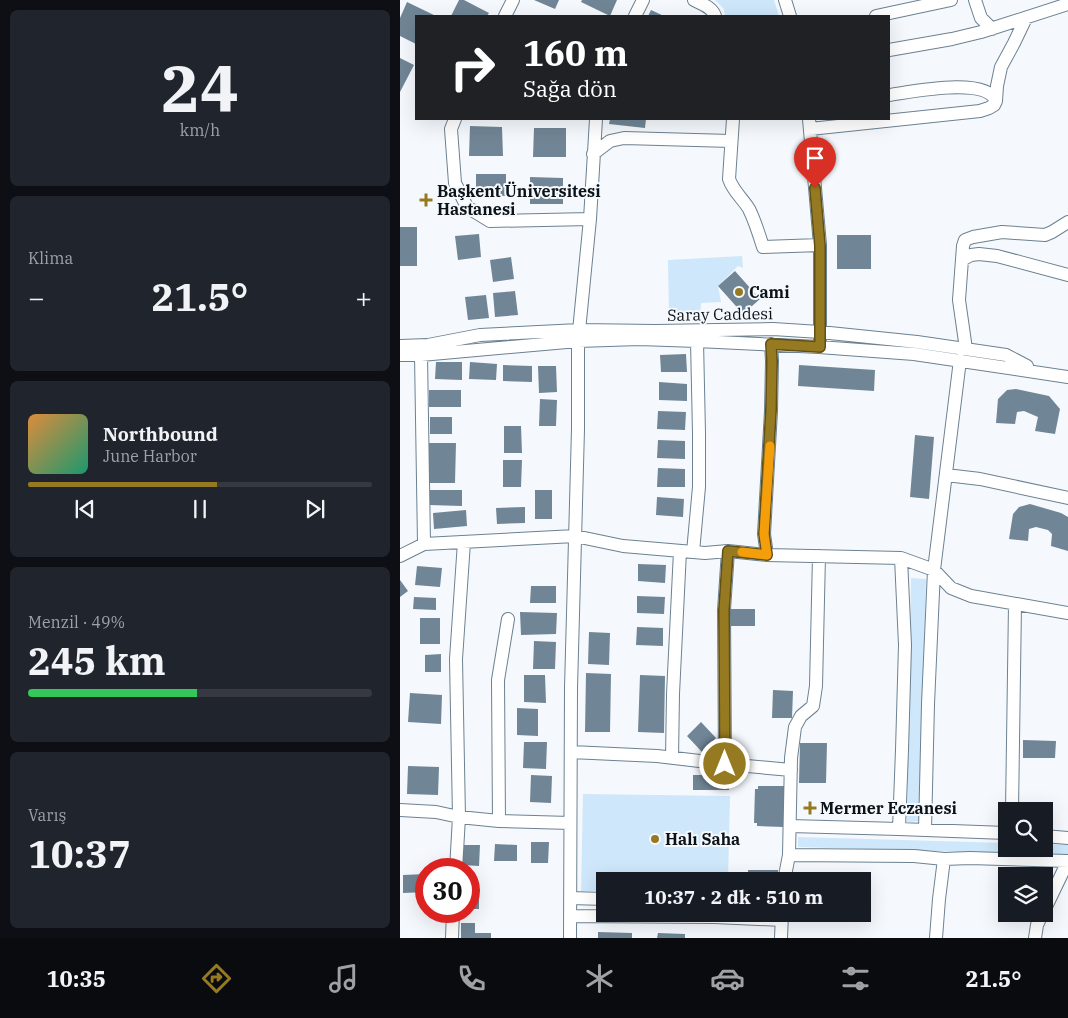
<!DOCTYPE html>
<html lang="tr">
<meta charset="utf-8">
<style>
:root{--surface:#171b24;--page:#20242c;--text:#f1f3f6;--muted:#9ea1a6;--line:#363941;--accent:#967a21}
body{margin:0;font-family:"IBM Plex Serif",serif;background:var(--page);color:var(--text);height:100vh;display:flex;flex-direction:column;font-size:19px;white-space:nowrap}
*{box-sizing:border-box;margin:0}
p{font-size:16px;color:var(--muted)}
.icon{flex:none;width:28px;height:28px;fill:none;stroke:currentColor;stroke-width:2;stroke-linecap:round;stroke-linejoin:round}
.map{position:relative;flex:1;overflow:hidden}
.sheet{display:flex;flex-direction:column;gap:10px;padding:10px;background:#0d0f14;width:400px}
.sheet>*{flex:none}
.top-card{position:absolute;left:15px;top:15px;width:475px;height:105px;border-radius:0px;box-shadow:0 5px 20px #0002;background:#202124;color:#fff;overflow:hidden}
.tools{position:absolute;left:598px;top:802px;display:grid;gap:10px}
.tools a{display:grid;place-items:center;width:55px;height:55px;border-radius:0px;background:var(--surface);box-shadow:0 5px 20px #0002;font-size:25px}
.speed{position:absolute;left:15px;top:858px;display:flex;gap:10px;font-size:25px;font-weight:700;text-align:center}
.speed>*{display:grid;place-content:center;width:65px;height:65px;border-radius:50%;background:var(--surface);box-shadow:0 5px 20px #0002;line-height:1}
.speed .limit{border:8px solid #d22;background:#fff;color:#111}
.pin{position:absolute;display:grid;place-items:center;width:42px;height:42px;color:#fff;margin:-51px -21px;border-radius:50% 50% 50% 0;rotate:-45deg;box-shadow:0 0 5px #0007}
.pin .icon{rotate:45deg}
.me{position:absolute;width:55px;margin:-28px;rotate:0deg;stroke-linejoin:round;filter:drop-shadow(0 0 4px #0008)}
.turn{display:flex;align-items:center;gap:18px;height:105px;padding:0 25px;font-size:22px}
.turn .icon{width:65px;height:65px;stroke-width:2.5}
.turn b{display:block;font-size:35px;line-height:42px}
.big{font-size:38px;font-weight:700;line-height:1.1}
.sheet .tile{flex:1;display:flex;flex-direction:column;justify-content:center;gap:8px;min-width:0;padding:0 18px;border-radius:8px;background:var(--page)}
.sheet .dial{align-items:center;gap:0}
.dial b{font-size:65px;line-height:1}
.song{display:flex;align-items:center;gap:15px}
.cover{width:60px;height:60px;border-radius:8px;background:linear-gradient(135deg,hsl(30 70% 55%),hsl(160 70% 35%))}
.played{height:5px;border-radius:2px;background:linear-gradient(90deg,var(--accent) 55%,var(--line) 55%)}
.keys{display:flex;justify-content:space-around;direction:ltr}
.heat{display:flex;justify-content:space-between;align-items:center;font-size:28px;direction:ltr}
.charge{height:8px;border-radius:4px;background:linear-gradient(90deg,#34c759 49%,var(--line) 0)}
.trip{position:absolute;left:196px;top:872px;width:275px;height:50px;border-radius:0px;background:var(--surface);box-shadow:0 5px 20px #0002;font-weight:700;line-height:50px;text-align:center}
.tabs{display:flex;height:80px;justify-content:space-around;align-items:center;background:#090b0e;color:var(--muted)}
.tabs .icon{width:35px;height:35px}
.tabs .on{color:var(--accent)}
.tabs b{font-size:22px;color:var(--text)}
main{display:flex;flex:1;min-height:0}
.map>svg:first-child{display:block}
.green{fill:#cee7fa}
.building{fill:#708595}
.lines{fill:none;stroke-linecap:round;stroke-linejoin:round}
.minor-casing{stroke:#6c8191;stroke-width:14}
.minor{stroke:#fff;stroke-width:12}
.route-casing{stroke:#624f15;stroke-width:12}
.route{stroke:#967a21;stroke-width:9}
.slow{stroke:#f59e0b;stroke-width:9}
.poi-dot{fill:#967a21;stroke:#f5f9fd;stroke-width:2}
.labels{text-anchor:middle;stroke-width:4;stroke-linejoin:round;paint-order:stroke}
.poi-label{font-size:16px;font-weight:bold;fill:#0b1319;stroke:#f5f9fd;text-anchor:start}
.street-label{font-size:16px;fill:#0b1319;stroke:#f5f9fd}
</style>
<main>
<section class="sheet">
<div class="tile dial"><b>24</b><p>km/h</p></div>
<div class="tile"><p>Klima</p>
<div class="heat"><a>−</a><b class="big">21.5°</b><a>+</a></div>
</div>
<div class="tile">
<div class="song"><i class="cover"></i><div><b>Northbound</b><p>June Harbor</p></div></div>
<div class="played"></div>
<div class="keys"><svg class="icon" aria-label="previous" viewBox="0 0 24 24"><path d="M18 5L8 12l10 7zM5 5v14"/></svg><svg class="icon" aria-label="pause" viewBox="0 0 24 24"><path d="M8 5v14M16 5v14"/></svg><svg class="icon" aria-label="next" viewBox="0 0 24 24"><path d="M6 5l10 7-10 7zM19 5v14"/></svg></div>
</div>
<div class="tile"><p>Menzil · 49%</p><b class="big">245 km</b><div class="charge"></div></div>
<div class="tile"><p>Varış</p><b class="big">10:37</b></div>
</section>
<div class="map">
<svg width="668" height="938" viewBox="0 0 668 938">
<rect width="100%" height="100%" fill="#f5f9fd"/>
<!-- green -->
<path class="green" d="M315,0h59l5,16h-54l-1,-7z
M342,256l1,12 -5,-2 -20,20 3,16 -20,1 -1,15 -31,-2 -1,-56z
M511,578l15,1 -6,242 -13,1z
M183,794l147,2 -2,85h-123v10h-24z
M398,837l208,6v6h38v-5l24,1v10l-270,-8z"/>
<!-- building -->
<path class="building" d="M59,0h5l25,13 -2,3h-36z
M134,0h25l-4,9z
M182,0h35l-7,16 -29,-14z
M7,2l29,14h-20v28l-16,-8v-18z
M251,10l13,6h-16z
M0,58l14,7 -14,27z
M210,119h36l-1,9 -36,-4z
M70,126l32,1 1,29h-34z
M134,128h32v29h-33z
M76,174h30v22h-30z
M130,177l33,1v26h-33z
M0,227h17v39h-17z
M79,234l2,23 -23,3 -3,-24z
M437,235h34v34h-34z
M111,257l3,22 -21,3 -3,-22z
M335,271l25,28 -17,15 -25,-28z
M115,291l3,24 -23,2 -2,-24z
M86,295l3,23 -21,2 -3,-23z
M286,354l1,18h-26l-1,-17z
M36,362h26v18l-27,-1z
M70,362l27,2 -1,16 -27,-1z
M103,365l29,1v16l-29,-1z
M399,365l76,5 -1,21 -76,-5z
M138,366h18l1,26 -18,1z
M259,382l28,2v17l-28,-1z
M616,389l33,7 11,13 -5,25 -20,-3 3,-14 -14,-6 -7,1 -2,12 -19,-1 2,-24 9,-9z
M29,390h32v17h-32z
M140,399l17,1 -1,26h-17z
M258,411l28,1 -1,18 -28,-1z
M30,417h22v17h-22z
M104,426h17l1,27h-18z
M515,435l19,2 -5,62 -19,-2z
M258,440l27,1v18l-28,-1z
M29,443h27l-1,40h-27z
M103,460h19l-1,27h-18z
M258,468l27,1v18h-28z
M30,490h32v16l-33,-1z
M135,490h17v29h-17z
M257,497l27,2 -1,18 -27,-2z
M630,504l31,9 7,4v34l-17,-5 1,-12 -4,-4 -12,-3 -7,2 -1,12 -19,-2 4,-25 6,-7z
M125,507v16l-28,1 -1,-16z
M66,510l1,16 -33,3 -1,-16z
M238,564l28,1 -1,18 -27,-2z
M17,566l25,2 -2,19 -25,-2z
M0,580l8,11 -8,6z
M131,586h25v17h-26z
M237,596l28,1 -1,17 -27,-1z
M14,597l22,1v12l-23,-1z
M327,609h28v17h-28z
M120,612l37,1 -1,21 -35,1z
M20,618h20v26h-20z
M237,627l26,1v18l-27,-1z
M189,632l21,1 -1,32 -21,-1z
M134,641l22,1 -1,27h-22z
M41,654v18h-16v-17z
M186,673l25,1 -1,58h-25z
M124,675h21l1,28 -22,-1z
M240,675l25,1 -1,57 -26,-1z
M373,690l20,1 -1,27h-20z
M10,693l32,2 -1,29 -33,-2z
M117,708l21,1v27l-21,-1z
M301,722l15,16 -14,14 -15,-16z
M623,740l33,1 -1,17h-32z
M124,742h23l-1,27 -23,-1z
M400,743h27l-1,40h-27z
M8,766l31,1 -1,28 -31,-1z
M131,775l21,1 -1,27 -21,-1z
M293,775h36v15h-36z
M358,786h26v3h3l-1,35h-3v3l-26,-1v-3h-3l1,-34h3z
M131,842h18l-1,21h-17z
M95,844l22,1v16h-23z
M62,845h18l-1,21 -17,-1z
M348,870h30v11h-30z
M26,874v18l-23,1v-18z
M69,888h10v21h-10z
M61,923h14v10h16v5h-30z
M198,932l34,1v5h-34z
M258,933l27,1v4h-28z"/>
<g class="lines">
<!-- minor casing -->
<g class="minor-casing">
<path id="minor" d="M294,0c8,4 18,7 21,16
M385,0l5,16
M575,0l6,18 11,11
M105,16l8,-16
M235,16l8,-16
M476,16l75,-16
M489,50l63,-11 29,-7 87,-28
M489,95c22,-3 97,-19 107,6
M55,119l-4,10 4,54 12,24 23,14 100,-2
M333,119l-4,60c4,12 14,20 20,30 6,12 10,25 14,38l57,-2
M409,119l11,126v95
M410,129l170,-18 9,-3 5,-3 2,-4 1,-15 4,-19 13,-24 12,-25
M193,154l17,-13 14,-3 107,3
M562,260l9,-5 8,-1 18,2 71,19
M0,346l28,-1 52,-10 99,-5 76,1 118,-2 47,3 97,10 89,13 21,11
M566,349l-7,-49 4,-54 2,-6 8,-3 29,-5 43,3 7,-3 16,-10
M0,355h21l157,-14 61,-2 58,2 122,6 95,7 154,23
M21,355l3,189
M546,475l34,4 88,19
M293,552l6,-65v-54l-2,-92
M367,555l-3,-21 7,-123 1,-50 -1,-17
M0,556l24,-12 151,-8 48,10 82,7 23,-2 39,4 134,3 33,12 17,18 20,8 97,17
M171,752l86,4 68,8 66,6
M272,758l1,-64 7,-143
M325,764l-1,-154 4,-59
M0,810l36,2 23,5 -3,-158 8,-117
M612,811l3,-207
M99,821l-1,-141 10,-61
M390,826l109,3 107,4
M499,829l3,-79 3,-105 -4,-87
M525,830l3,-126 6,-134 26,-210
M644,836l24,2
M389,855l125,1 30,3 26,-1 98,3
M56,869l3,-52 40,4 71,2
M384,881l5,-26 2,-97 4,-31 6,-11 12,-10 3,-20 3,-130
M170,898l35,1
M644,911l24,-50
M170,916l145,1 67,3
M52,938l1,-27
M170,938l1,-250 7,-259v-88l12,-122 6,-100
M381,938l1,-24
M536,938l3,-39 5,-40
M635,938l2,-13 5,-11"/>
</g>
<!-- minor -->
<use href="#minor" class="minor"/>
</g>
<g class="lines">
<!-- route casing -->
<g class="route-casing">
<path id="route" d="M325,764l-1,-154 4,-59 39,4 -3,-21 7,-124 1,-49 -1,-17 49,3v-101l-5,-58"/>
</g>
<!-- route -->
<use href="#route" class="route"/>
<!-- slow -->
<path class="slow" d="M342,552l25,3 -3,-21 6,-88"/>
</g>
<!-- markers -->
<g class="poi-dot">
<path d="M23.5 192.5h5v5h5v5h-5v5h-5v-5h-5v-5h5z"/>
<circle cx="339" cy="292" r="5"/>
<path d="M407.5 800.5h5v5h5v5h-5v5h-5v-5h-5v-5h5z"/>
<circle cx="255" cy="839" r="5"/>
</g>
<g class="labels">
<!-- poi labels -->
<g class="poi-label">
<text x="37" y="197">Başkent Üniversitesi<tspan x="37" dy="18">Hastanesi</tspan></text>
<text x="349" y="298">Cami</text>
<text x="420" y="814">Mermer Eczanesi</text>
<text x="265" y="845">Halı Saha</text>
</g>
<!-- street labels -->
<g class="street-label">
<text transform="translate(320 314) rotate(-1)" y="6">Saray Caddesi</text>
</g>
</g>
</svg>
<div class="tools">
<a><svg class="icon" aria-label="search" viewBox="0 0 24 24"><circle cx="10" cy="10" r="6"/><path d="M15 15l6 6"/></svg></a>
<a><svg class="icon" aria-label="layers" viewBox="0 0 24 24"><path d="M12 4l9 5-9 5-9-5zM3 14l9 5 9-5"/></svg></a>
</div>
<div class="speed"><div class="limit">30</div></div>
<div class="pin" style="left:415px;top:188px;background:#d93025"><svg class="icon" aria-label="arrive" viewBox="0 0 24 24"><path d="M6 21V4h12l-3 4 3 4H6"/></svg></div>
<svg class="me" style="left:325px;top:764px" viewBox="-20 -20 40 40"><circle r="17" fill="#967a21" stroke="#fff" stroke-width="3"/><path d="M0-11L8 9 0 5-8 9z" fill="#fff"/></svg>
<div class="trip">10:37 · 2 dk · 510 m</div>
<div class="top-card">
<div class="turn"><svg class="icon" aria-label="right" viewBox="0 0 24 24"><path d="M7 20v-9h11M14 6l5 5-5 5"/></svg><div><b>160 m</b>Sağa dön</div></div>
</div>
</div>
</main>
<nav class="tabs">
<b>10:35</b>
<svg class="icon on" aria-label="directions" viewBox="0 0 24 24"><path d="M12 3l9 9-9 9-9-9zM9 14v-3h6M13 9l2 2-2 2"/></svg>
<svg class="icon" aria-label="music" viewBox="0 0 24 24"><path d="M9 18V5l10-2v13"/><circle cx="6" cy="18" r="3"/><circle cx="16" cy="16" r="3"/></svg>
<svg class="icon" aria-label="phone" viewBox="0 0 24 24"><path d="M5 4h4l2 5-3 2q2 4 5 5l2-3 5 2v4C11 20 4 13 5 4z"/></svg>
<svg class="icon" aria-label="climate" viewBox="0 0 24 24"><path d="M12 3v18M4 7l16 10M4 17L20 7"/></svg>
<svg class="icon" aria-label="car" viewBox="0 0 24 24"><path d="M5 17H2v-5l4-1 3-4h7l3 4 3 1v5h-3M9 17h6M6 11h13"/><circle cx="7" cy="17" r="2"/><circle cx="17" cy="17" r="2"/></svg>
<svg class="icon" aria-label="filters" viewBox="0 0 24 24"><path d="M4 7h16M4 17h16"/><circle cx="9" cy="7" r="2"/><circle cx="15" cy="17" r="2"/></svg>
<b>21.5°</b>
</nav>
